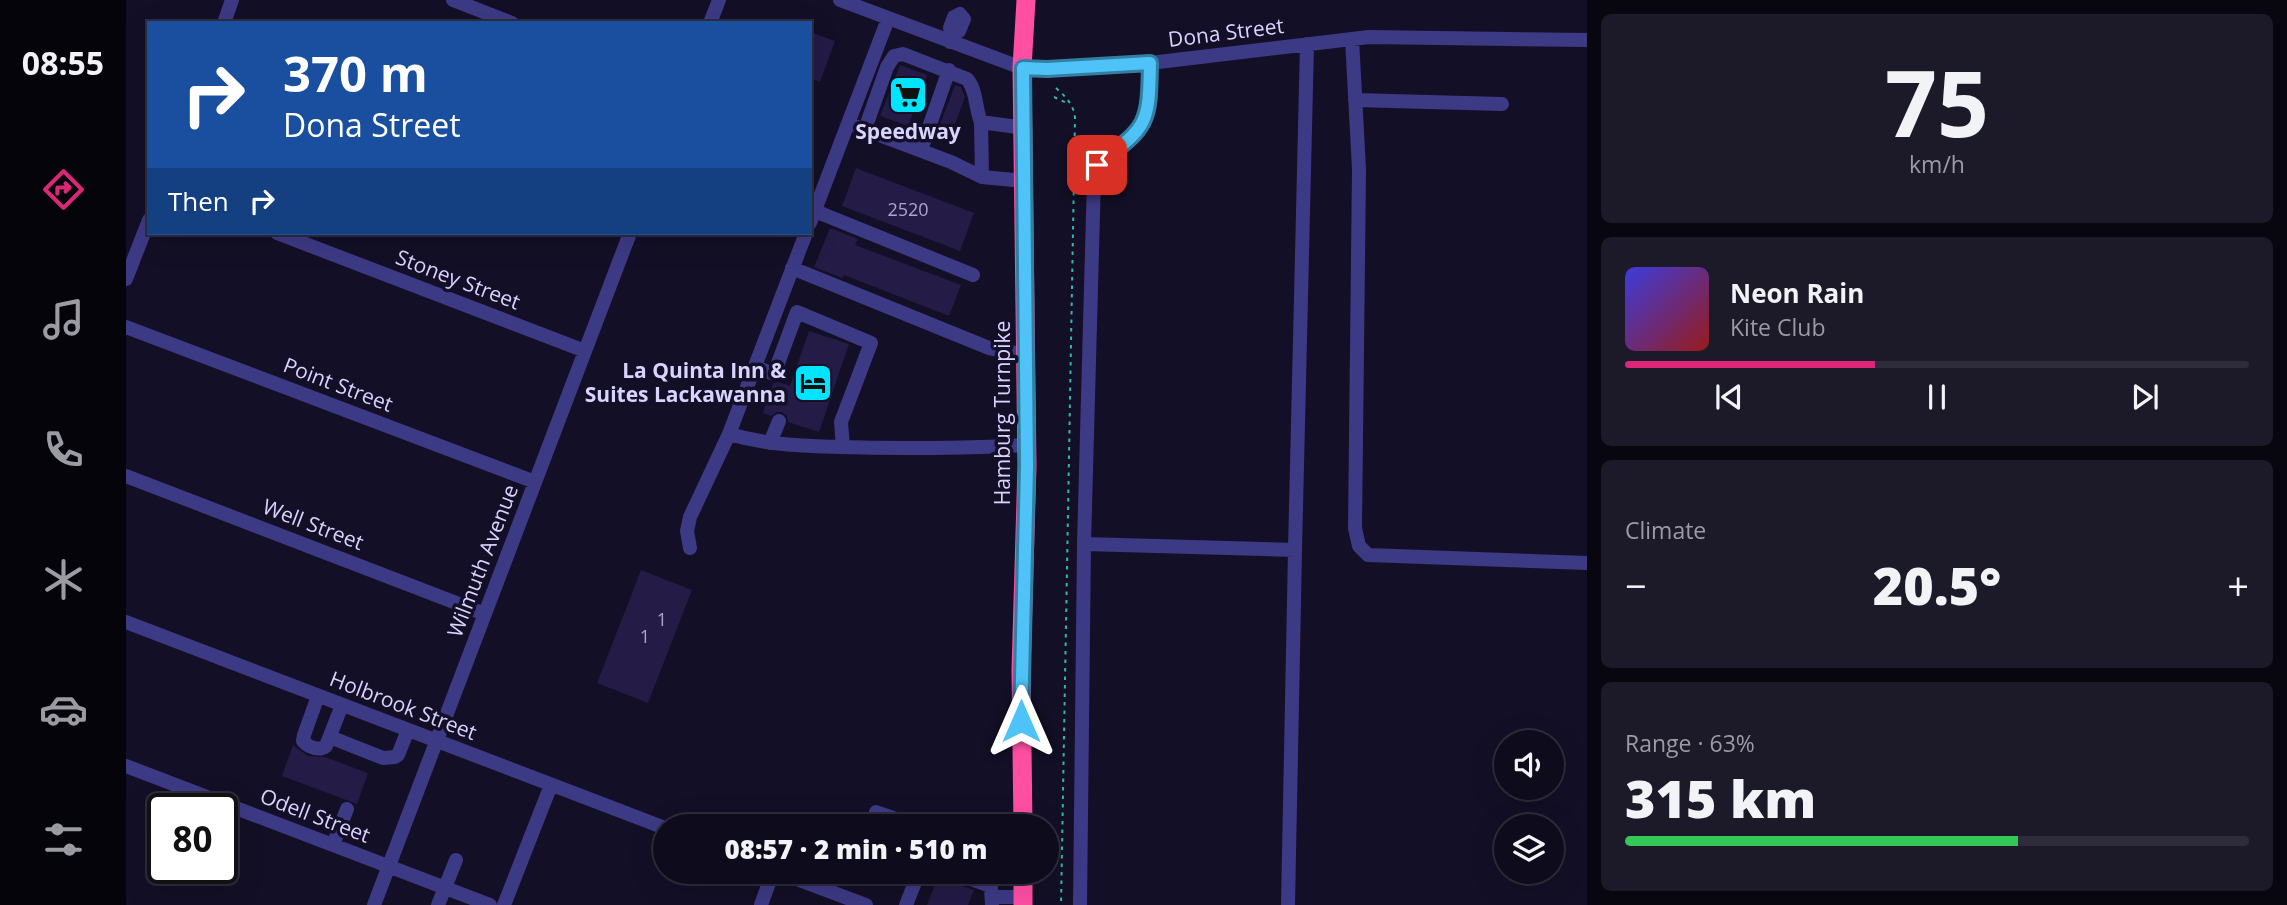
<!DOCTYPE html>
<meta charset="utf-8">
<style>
:root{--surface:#0e0b1c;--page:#1c1929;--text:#f1f3f6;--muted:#9b9ba3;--line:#2e2b3b;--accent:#db2777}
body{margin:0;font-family:"Open Sans",sans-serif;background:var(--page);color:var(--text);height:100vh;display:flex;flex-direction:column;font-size:26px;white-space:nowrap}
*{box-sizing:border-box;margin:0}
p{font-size:23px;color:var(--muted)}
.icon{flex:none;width:38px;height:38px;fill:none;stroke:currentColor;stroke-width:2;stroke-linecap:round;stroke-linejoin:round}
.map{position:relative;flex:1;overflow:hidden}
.side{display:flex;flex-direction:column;gap:14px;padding:14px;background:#08060f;width:700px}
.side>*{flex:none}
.banner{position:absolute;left:21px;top:21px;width:665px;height:214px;border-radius:0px;box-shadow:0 7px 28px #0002,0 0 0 2px var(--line);background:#1a4fa0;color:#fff;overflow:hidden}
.controls{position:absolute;left:1368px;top:730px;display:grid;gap:14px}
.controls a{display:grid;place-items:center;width:70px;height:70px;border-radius:50%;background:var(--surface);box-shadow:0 7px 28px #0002,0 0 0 2px var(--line);font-size:35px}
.speed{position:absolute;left:21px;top:793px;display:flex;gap:14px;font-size:35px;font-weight:700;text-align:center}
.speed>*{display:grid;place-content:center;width:91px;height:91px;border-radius:50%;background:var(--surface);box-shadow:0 7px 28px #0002,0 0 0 2px var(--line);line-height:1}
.speed .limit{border:4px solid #111;border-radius:10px;background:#fff;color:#111}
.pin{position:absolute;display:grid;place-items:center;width:60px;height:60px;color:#fff;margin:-30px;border-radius:14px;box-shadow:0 4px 10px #0006}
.me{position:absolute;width:77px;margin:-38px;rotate:0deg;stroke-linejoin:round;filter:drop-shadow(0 0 5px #0008)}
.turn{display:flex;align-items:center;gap:24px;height:147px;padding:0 21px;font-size:32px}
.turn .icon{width:91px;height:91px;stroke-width:2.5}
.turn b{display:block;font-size:49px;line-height:60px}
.then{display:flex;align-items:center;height:66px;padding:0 21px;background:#0003;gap:14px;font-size:26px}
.big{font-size:52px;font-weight:800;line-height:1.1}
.side .widget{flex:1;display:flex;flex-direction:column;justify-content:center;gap:10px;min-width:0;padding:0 24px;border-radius:10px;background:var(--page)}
.side .dial{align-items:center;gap:0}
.dial b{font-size:91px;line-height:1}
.song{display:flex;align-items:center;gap:21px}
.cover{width:84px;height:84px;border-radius:10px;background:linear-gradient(135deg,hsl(240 70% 55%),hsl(0 70% 35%))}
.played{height:7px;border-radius:4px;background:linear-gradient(90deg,var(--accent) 40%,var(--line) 40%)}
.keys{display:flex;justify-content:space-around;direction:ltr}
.heat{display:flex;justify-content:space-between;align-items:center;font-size:38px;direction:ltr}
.charge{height:10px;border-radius:5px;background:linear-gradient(90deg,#34c759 63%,var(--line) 0)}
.trip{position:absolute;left:527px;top:814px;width:406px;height:70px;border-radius:35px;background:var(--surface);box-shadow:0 7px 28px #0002,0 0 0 2px var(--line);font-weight:800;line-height:70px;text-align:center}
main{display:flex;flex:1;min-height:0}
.tabs{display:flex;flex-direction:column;width:126px;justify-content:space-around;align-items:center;background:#06040b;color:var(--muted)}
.tabs .icon{width:49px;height:49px}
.tabs .current{color:var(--accent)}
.tabs b{font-size:32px;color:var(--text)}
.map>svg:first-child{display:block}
.building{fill:#241b47}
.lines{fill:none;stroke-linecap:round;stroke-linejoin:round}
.path{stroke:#2fb8b0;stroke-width:2;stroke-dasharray:3.5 5;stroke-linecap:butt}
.minor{stroke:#3d3a85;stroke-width:14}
.highway{stroke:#ff4fa3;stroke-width:19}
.route-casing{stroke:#337fa1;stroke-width:18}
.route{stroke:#4fc3f7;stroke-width:12}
.labels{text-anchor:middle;stroke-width:7;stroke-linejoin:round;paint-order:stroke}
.number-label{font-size:18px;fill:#aca6d1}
.street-label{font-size:21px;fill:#d9d4ff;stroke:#130f26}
.poi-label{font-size:21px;font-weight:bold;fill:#d9d4ff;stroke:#130f26}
</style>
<main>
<nav class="tabs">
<b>08:55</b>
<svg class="icon current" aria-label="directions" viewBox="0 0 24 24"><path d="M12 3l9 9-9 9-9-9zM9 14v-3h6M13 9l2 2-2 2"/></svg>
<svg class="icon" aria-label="music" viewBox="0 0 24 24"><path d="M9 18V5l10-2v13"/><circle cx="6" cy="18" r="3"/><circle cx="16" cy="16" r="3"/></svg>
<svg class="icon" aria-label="phone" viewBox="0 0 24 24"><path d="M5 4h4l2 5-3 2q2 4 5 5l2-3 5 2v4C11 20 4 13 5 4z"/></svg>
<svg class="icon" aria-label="climate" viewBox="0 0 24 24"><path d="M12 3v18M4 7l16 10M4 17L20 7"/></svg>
<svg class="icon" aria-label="car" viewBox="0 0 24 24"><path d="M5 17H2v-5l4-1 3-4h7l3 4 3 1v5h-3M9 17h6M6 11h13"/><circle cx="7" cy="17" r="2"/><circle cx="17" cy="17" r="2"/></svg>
<svg class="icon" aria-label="filters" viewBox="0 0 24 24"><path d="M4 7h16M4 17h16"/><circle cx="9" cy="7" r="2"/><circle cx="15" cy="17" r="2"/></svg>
</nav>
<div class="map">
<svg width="1461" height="905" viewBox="0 0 1461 905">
<rect width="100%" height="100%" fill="#130f26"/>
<!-- building -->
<path class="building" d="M684,32l25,9 -15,41 -10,-4z
M774,65l27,10 -19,51 -28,-10z
M829,85l6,2 4,10 -16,43 -13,-5z
M730,168l118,45 -14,38 -118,-45z
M704,228l28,11 -3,6 106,40 -12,31 -105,-41 -2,3 -28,-11z
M683,331l40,13 -30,88 -31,-10 -1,-6 -5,-4h-5l-6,4 -8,-3 10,-30 6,-1 11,4z
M515,570l51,20 -44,113 -51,-20z
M167,745l15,11 17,1 43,16 -11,31 -75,-28z
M814,872h3l5,9 26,9 -6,15h-41z"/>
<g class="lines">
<!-- path -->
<path class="path" d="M930,88c10,9 18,17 19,30l-14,787
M928,97l15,7"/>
<!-- minor -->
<path class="minor" d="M327,0l59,23
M714,0l182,68 25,1 103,-6 219,-26 218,3
M98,23l8,-23
M584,23l9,-23
M1226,39l7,130 -4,359 4,18 9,9 219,8
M824,42l3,-8 6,-3 5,-12 -4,-5 -6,3 -4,11 3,6
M1024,63c0,17 3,39 -3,54 -11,27 -45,34 -53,61l-10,366 211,6 12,-506
M1229,100l147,4
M855,122l1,55
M732,127l93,35 31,15 43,4
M739,129l22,-62 7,-11 9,-2 64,25c10,11 8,29 14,43l43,6
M795,150l28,-80
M689,211l158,64
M684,223l78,-204
M151,233l308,118
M666,268l197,80 37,7
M0,279l23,-59
M0,327l409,155
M629,367l19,7 23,-62 74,31 -30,79 2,25
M603,434c38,11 74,12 113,13 62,2 123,1 185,-2
M644,443l9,-22
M0,476l359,138
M564,548l-3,-17 3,-14 39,-83 77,-201
M0,622l539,206
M192,696l-14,39 -1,6c6,7 17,10 23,5l16,-41
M204,737l53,21 12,-1 3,-2 10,-25
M0,766l364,139
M750,812l41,14
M876,826l21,-2
M207,845l14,-36
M652,872l88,33
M826,872l38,14
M864,872l2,33
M867,897h30
M248,905l256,-672
M312,905l18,-45
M378,905l47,-120
M635,905l12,-33
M780,905l13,-33
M954,905l4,-361
M1162,905l7,-355"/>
<!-- highway -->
<path class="highway" d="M897,826l-2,-156 6,-204 -5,-398 4,-68
M897,872v33"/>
</g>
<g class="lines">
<!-- route casing -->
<g class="route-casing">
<path id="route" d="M895,721l6,-255 -4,-398 24,1 103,-6c-1,64 -3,63 -53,102"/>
</g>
<!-- route -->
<use href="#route" class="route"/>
</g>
<!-- icons -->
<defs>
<g id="supermarket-square" transform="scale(2.0125)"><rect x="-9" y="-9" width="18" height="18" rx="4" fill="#00e5ff" stroke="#130f26"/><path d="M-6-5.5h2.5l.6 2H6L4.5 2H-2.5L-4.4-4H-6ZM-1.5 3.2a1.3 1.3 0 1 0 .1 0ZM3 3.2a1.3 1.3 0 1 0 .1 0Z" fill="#111"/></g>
<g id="hotel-square" transform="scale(2.0125)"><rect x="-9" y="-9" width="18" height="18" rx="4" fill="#00e5ff" stroke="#130f26"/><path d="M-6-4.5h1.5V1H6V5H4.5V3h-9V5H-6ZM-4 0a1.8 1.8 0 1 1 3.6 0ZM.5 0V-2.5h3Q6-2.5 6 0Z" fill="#111"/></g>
</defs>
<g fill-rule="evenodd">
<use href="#supermarket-square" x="782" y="95"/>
<use href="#hotel-square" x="687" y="383"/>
</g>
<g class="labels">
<!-- number labels -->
<g class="number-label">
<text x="782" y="216">2520</text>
<text x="536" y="626">1</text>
<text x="519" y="643">1</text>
</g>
<!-- street labels -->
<g class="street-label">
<text transform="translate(1100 33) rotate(-7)" y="7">Dona Street</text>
<text transform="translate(332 280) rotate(21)" y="7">Stoney Street</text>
<text transform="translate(212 385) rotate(21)" y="7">Point Street</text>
<text transform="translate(877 413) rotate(-90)" y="7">Hamburg Turnpike</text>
<text transform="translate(187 525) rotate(21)" y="7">Well Street</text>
<text transform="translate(357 561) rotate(-69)" y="7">Wilmuth Avenue</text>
<text transform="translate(277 706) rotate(21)" y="7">Holbrook Street</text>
<text transform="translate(189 816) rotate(21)" y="7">Odell Street</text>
</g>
<!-- poi labels -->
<g class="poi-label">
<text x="782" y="139">Speedway</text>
<text x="660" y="378" text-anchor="end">La Quinta Inn &amp;<tspan x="660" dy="24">Suites Lackawanna</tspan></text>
</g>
</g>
</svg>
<div class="controls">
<a><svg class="icon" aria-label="sound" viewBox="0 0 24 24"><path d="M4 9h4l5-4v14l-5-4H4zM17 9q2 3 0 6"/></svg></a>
<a><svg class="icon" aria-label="layers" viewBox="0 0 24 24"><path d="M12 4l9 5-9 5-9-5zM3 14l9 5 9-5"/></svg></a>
</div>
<div class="speed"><div class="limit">80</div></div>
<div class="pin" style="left:971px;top:165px;background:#d93025"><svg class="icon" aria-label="arrive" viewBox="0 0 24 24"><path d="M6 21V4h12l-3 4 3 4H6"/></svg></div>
<svg class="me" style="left:895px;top:721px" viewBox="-20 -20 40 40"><path d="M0-17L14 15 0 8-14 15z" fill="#4fc3f7" stroke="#fff" stroke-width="4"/></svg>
<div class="trip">08:57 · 2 min · 510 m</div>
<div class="banner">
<div class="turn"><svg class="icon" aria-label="right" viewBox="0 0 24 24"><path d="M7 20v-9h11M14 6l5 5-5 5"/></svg><div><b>370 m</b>Dona Street</div></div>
<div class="then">Then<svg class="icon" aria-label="right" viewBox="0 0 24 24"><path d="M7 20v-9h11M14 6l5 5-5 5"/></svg></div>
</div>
</div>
<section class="side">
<div class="widget dial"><b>75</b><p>km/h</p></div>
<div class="widget">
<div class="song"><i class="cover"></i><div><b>Neon Rain</b><p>Kite Club</p></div></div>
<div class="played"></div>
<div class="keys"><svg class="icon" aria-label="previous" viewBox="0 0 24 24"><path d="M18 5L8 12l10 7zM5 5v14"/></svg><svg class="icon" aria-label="pause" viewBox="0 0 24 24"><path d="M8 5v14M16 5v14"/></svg><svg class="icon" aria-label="next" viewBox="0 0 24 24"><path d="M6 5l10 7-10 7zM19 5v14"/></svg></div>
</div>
<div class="widget"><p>Climate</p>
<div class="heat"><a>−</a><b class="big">20.5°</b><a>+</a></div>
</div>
<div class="widget"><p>Range · 63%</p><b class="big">315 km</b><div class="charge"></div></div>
</section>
</main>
